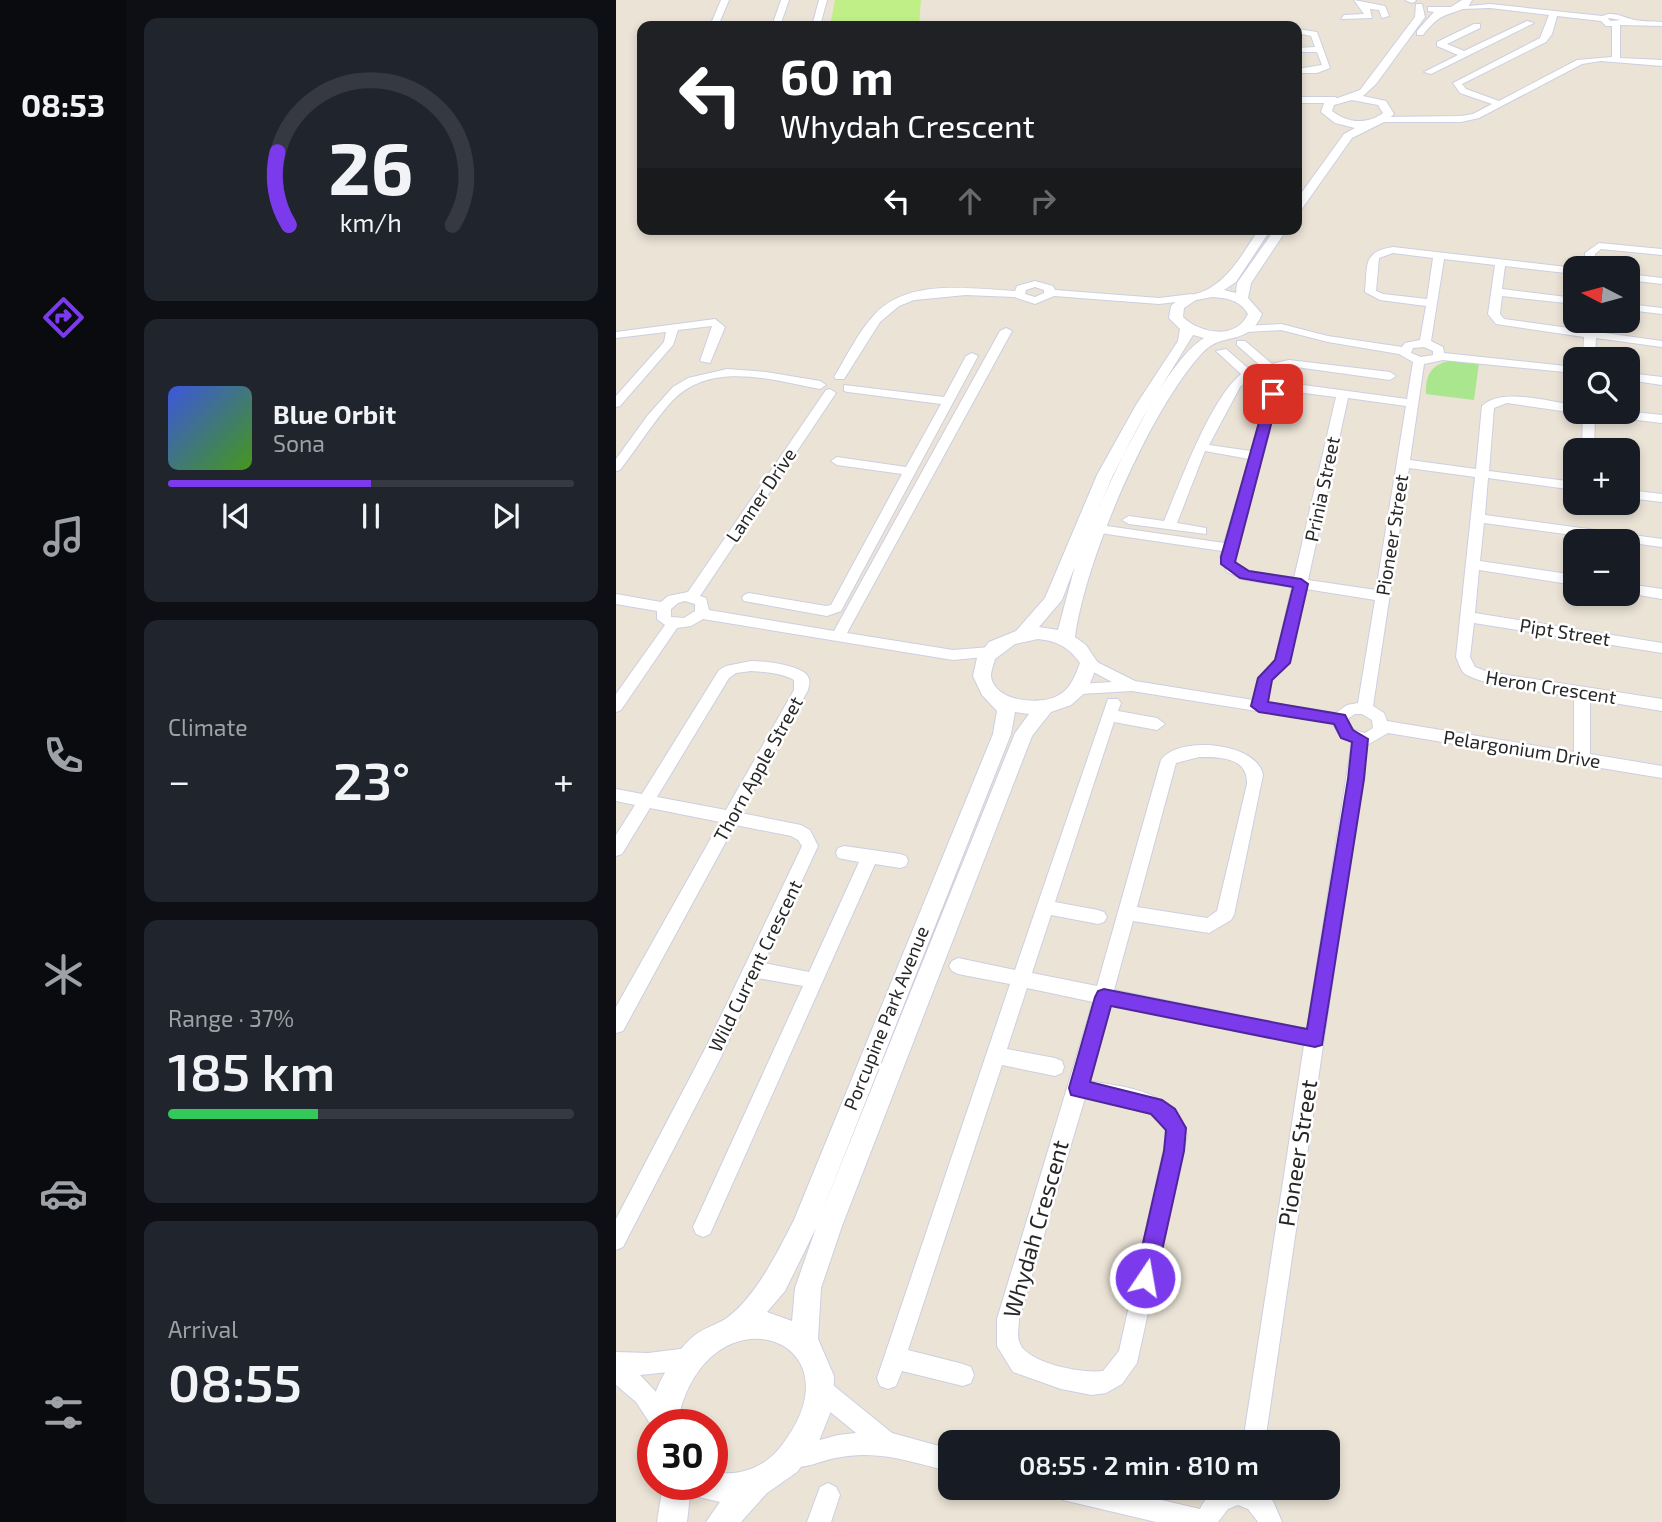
<!DOCTYPE html>
<meta charset="utf-8">
<style>
:root{--surface:#171b24;--page:#20242c;--text:#f1f3f6;--muted:#9ea1a6;--line:#363941;--accent:#7c3aed}
body{margin:0;font-family:"Exo 2",sans-serif;background:var(--page);color:var(--text);height:100vh;display:flex;flex-direction:column;font-size:26px;white-space:nowrap}
*{box-sizing:border-box;margin:0}
p{font-size:23px;color:var(--muted)}
.icon{flex:none;width:38px;height:38px;fill:none;stroke:currentColor;stroke-width:2;stroke-linecap:round;stroke-linejoin:round}
.map{position:relative;flex:1;overflow:hidden}
.sheet{display:flex;flex-direction:column;gap:18px;padding:18px;background:#0d0f14;width:490px}
.sheet>*{flex:none}
.hud{position:absolute;left:21px;top:21px;width:665px;height:214px;border-radius:14px;box-shadow:0 4px 10px #0003;background:#202124;color:#fff;overflow:hidden}
.needle{width:46px;rotate:276deg}
.controls{position:absolute;left:947px;top:256px;display:grid;gap:14px}
.controls a{display:grid;place-items:center;width:77px;height:77px;border-radius:14px;background:var(--surface);box-shadow:0 4px 10px #0003;font-size:35px}
.speed{position:absolute;left:21px;top:1409px;display:flex;gap:14px;font-size:35px;font-weight:700;text-align:center}
.speed>*{display:grid;place-content:center;width:91px;height:91px;border-radius:50%;background:var(--surface);box-shadow:0 4px 10px #0003;line-height:1}
.speed .limit{border:10px solid #d22;background:#fff;color:#111}
.pin{position:absolute;display:grid;place-items:center;width:60px;height:60px;color:#fff;margin:-30px;border-radius:14px;box-shadow:0 4px 10px #0006}
.me{position:absolute;width:77px;margin:-38px;rotate:12deg;stroke-linejoin:round;filter:drop-shadow(0 0 5px #0008)}
.turn{display:flex;align-items:center;gap:24px;height:147px;padding:0 28px;font-size:32px}
.turn .icon{width:91px;height:91px;stroke-width:2.5}
.turn b{display:block;font-size:49px;line-height:60px}
.lanes{display:flex;align-items:center;height:66px;padding:0 28px;background:#0003;justify-content:center;gap:35px;direction:ltr}
.lanes .off{opacity:.35}
.big{font-size:52px;font-weight:600;line-height:1.1}
.sheet .widget{flex:1;display:flex;flex-direction:column;justify-content:center;gap:10px;min-width:0;padding:0 24px;border-radius:14px;background:var(--page)}
.sheet .dial{align-items:center;gap:0}
.dial svg{height:182px;overflow:visible;fill:none;stroke:var(--line);stroke-width:7;stroke-linecap:round;text-anchor:middle}
.dial text{fill:var(--text);stroke:none}
.song{display:flex;align-items:center;gap:21px}
.cover{width:84px;height:84px;border-radius:10px;background:linear-gradient(135deg,hsl(230 70% 55%),hsl(100 70% 35%))}
.played{height:7px;border-radius:4px;background:linear-gradient(90deg,var(--accent) 50%,var(--line) 50%)}
.keys{display:flex;justify-content:space-around;direction:ltr}
.heat{display:flex;justify-content:space-between;align-items:center;font-size:38px;direction:ltr}
.charge{height:10px;border-radius:5px;background:linear-gradient(90deg,#34c759 37%,var(--line) 0)}
.trip{position:absolute;left:322px;top:1430px;width:402px;height:70px;border-radius:14px;background:var(--surface);box-shadow:0 4px 10px #0003;font-weight:600;line-height:70px;text-align:center}
main{display:flex;flex:1;min-height:0}
.dock{display:flex;flex-direction:column;width:126px;justify-content:space-around;align-items:center;background:#090b0e;color:var(--muted)}
.dock .icon{width:49px;height:49px}
.dock .current{color:var(--accent)}
.dock b{font-size:32px;color:var(--text)}
.map>svg:first-child{display:block}
.green{fill:#a9e68e}
.pitch{fill:#c0ef88}
.lines{fill:none;stroke-linecap:round;stroke-linejoin:round}
.minor-casing{stroke:#cccfe1;stroke-width:2}
.tertiary-casing{stroke:#cccfe1;stroke-width:2}
.minor{fill:#fff;fill-rule:evenodd}
.tertiary{fill:#fff;fill-rule:evenodd}
.route{fill:#7c3aed;stroke:#51269a;stroke-width:2}
.labels{text-anchor:middle;stroke-width:5;stroke-linejoin:round;paint-order:stroke}
.street-label{font-size:19px;fill:#272727;stroke:#fff}
.near-street-label{font-size:23px;fill:#272727;stroke:#fff}
</style>
<main>
<nav class="dock">
<b>08:53</b>
<svg class="icon current" aria-label="directions" viewBox="0 0 24 24"><path d="M12 3l9 9-9 9-9-9zM9 14v-3h6M13 9l2 2-2 2"/></svg>
<svg class="icon" aria-label="music" viewBox="0 0 24 24"><path d="M9 18V5l10-2v13"/><circle cx="6" cy="18" r="3"/><circle cx="16" cy="16" r="3"/></svg>
<svg class="icon" aria-label="phone" viewBox="0 0 24 24"><path d="M5 4h4l2 5-3 2q2 4 5 5l2-3 5 2v4C11 20 4 13 5 4z"/></svg>
<svg class="icon" aria-label="climate" viewBox="0 0 24 24"><path d="M12 3v18M4 7l16 10M4 17L20 7"/></svg>
<svg class="icon" aria-label="car" viewBox="0 0 24 24"><path d="M5 17H2v-5l4-1 3-4h7l3 4 3 1v5h-3M9 17h6M6 11h13"/><circle cx="7" cy="17" r="2"/><circle cx="17" cy="17" r="2"/></svg>
<svg class="icon" aria-label="filters" viewBox="0 0 24 24"><path d="M4 7h16M4 17h16"/><circle cx="9" cy="7" r="2"/><circle cx="15" cy="17" r="2"/></svg>
</nav>
<section class="sheet">
<div class="widget dial"><svg viewBox="0 0 100 80">
<path d="M14 69A42 42 0 1 1 86 69"/>
<path d="M14 69A42 42 0 0 1 9 37" stroke="#7c3aed"/>
<text x="50" y="56" font-size="32" font-weight="700">26</text>
<text x="50" y="72" font-size="11">km/h</text>
</svg></div>
<div class="widget">
<div class="song"><i class="cover"></i><div><b>Blue Orbit</b><p>Sona</p></div></div>
<div class="played"></div>
<div class="keys"><svg class="icon" aria-label="previous" viewBox="0 0 24 24"><path d="M18 5L8 12l10 7zM5 5v14"/></svg><svg class="icon" aria-label="pause" viewBox="0 0 24 24"><path d="M8 5v14M16 5v14"/></svg><svg class="icon" aria-label="next" viewBox="0 0 24 24"><path d="M6 5l10 7-10 7zM19 5v14"/></svg></div>
</div>
<div class="widget"><p>Climate</p>
<div class="heat"><a>−</a><b class="big">23°</b><a>+</a></div>
</div>
<div class="widget"><p>Range · 37%</p><b class="big">185 km</b><div class="charge"></div></div>
<div class="widget"><p>Arrival</p><b class="big">08:55</b></div>
</section>
<div class="map">
<svg width="1046" height="1522" viewBox="0 0 1046 1522">
<rect width="100%" height="100%" fill="#ebe3d6"/>
<!-- green -->
<path class="green" d="M838,360l25,3 -5,37 -48,-6c-1,-21 7,-31 28,-34z"/>
<!-- pitch -->
<path class="pitch" d="M219,0h86l-2,25 -89,1z"/>
<g class="lines">
<!-- minor casing -->
<g class="minor-casing">
<path id="minor" d="M105,0h8l-11,26h-8z
M165,0h8l-9,26h-8z
M203,0h8l-7,26h-8z
M738,0l31,6 4,10 -7,2 -3,-8 -9,-1 2,9 -31,1 3,-4 20,-1z
M789,0h10l1,1 -4,2z
M874,4l112,12c11,-5 18,0 29,3 9,3 21,2 31,3v4l-42,-1v33l42,2v6l-61,-5 -19,3 -103,54 -18,4h-81l-1,-2 4,-3 78,-1 12,-2 19,-10 -32,-11 -7,-10 87,-45 9,-23 -59,-7 -28,1 -4,-2zM941,16l44,5 5,5h6v31l-35,3 -78,41 -33,-12 -4,-5 84,-42 6,-8zM992,19l1,-1 12,2 -10,1z
M911,21l7,2 -103,51 -7,-2 34,-17 -21,-9v-4l37,-18h6v4l-33,16 17,7z
M681,29l20,3 13,36 -13,5h-20v-4l25,-4 -5,-13h-20v-4l18,-1 -4,-11 -14,-3z
M681,97h38l4,3 -4,3h-38z
M983,243l63,6v6l-61,-6 -6,5v14h-10v-15z
M777,247l182,21v6l-70,-8 -3,23 73,9v6l-73,-8 -2,18 4,5 158,22v6l-66,-9 -1,21h-12l1,-22 -88,-13 -8,-10 7,-49 -51,-6 -13,82 12,6 1,6 131,14v6l-132,-13 -19,4 -14,96 66,9 6,-63c20,-19 67,-4 93,-1v6l4,1 -4,1 -68,-10 -13,5 -5,63 86,11v8l-87,-12 -3,37 177,24v8l-178,-24 -4,38 95,14v10l-96,-15 -4,43 187,30v10l-188,-30 -4,34 5,10 13,5 174,27v12l-72,-12v55l72,12v12l-274,-45 -21,12 -102,697h-22l61,-397 -194,-40 -21,76c42,7 82,9 98,54l-50,228 -15,21 -16,9 -14,2 -31,-6 -48,-17 -16,-26v-27l96,-317 -66,-14 -20,61 48,9 7,3 2,6 -2,6 -7,3 -53,-11 -94,285 55,14 8,3 3,8 -3,8 -8,3 -61,-15 -6,15 -8,3 -8,-3 -3,-8 133,-394 -52,-10 -6,-3 -3,-5 3,-5 6,-3 57,12 93,-271h10l3,4 -3,8 39,7 8,6 -8,6 -43,-8 -59,180 43,8 6,2 3,5 -3,5 -6,2 -47,-9 -19,58 65,13 64,-226c17,-25 96,-18 102,15l-29,140 -3,5 -22,13 -76,-12 -19,69 193,39 45,-288 -11,-3 -9,-15 -200,-32 -52,3 -7,-5 7,-5 32,-2 -28,-15 -2,-4 2,-4 5,-1 46,23 118,19 5,-22 17,-17 17,-74 -47,-7 -18,-8 -7,-15 2,-6 -122,-18 -7,-4 7,-4 124,18 25,-84 -44,-8 -28,72 29,5v6l-77,-10 -7,-4 7,-4 35,5c17,-40 45,-120 77,-147l-25,-23 10,-2 24,21 12,-3 -25,-22v-4h8l27,23 17,-4 101,12 6,4 -6,4 -101,-14 -32,9 3,4 -2,2 -10,-1 -8,7 -31,58 42,6 16,-57 29,-10 111,15 6,-37 -14,-8 -71,-12 -47,-12 -35,2 -6,-3 6,-3 35,-2 47,12 74,11 3,-4 15,-3 6,-34 -46,-6 -15,-8c3,-27 -3,-40 28,-45zM777,253l40,5 -6,41 -44,-5 -7,-3 3,-33zM808,347l9,4v4l-12,2 -10,-4 2,-5zM680,392l40,5 -42,181 -46,-7 -10,-5 -4,-9 44,-161zM732,398l58,8 -30,184 -68,-10zM793,468l66,9 -19,180c2,4 4,11 7,15 11,13 91,21 111,25v55l-187,-31 -3,-8 -11,-7zM690,589l69,11 -17,103 -11,2 -11,8 -69,-11 5,-22 17,-17zM739,714h7l10,6 1,8 -8,5 -14,-4 -3,-5 1,-6zM583,757c21,0 49,0 48,27l-30,127 -10,7 -70,-11 39,-144zM469,1098c27,5 71,5 82,37l-48,216 -16,20c-20,3 -79,-8 -84,-30 -2,-6 0,-15 0,-22z
M1012,274l34,4v6l-34,-4z
M419,281l18,5 2,4 104,8 33,-4 5,3 -5,3 -33,4 -105,-8 -19,8 -21,-7 -48,-2 -52,5 -15,6 -19,16 -36,57h-8l-2,-2c13,-21 24,-45 41,-63 34,-36 96,-25 140,-23l2,-5zM419,287l9,3v3l-9,4 -10,-3 1,-4z
M1012,304l34,4v6l-34,-4z
M99,319l10,8 -15,36 -10,-2 12,-35 -34,4 -5,15 -53,61 -4,1v-11l48,-54 2,-10 -50,6v-6z
M390,328l6,3 -165,302 106,17 37,-3 7,5 -2,4 -42,4 -250,-41 -12,7 -14,2 -56,82 -5,2v-18l49,-69 -8,-6v-8l-41,-7v-10l45,8 7,-6 20,-4 138,-202 4,-1 6,4 -136,203 6,2 3,12 125,21 166,-300zM69,601l10,3v7l-11,7 -13,-1v-8l7,-6z
M356,353l6,3 -137,255 -14,5 -83,-15 -2,-3 2,-3 5,-2 77,13 5,-1 71,-131 -65,-9 -6,-4 6,-4 69,10 35,-63 -93,-12 -4,-1v-6l100,12 22,-41z
M111,369l39,3 54,9 6,4 -6,4c-49,-9 -109,-29 -148,12 -19,21 -34,46 -52,69l-4,1v-12l32,-44 25,-28 15,-9z
M1012,373l34,4v8l-34,-5z
M967,411h42l37,4v8l-67,-8 -1,35h-12z
M1012,490l34,4v8l-34,-4z
M1012,584l34,5v10l-35,-6z
M135,661c12,0 55,4 58,18 1,3 0,7 -1,11l-67,123 60,12 9,5 8,16 -54,117 45,9 50,-110 -21,-4 -2,-5 2,-5 6,-2 56,8 6,2 2,5 -2,5 -6,2 -25,-4 -165,370 -7,3 -7,-3 -3,-7 110,-241 -46,-8 -36,79 -98,190 -7,3v-31l91,-174 95,-199 -4,-6 -7,-4 -56,-11 -112,206 -7,2v-26l104,-185 -70,-14 -28,46 -6,2v-21l19,-30 -19,-4v-12l26,5 77,-124 7,-4zM135,671c15,1 30,2 43,9v10l-68,120 -69,-13 72,-119 7,-5z
M72,1348l8,3 3,8 -3,8 -8,3 -48,5 17,18 17,31h-21v4l-17,-26 -20,-17v-33l32,1z
M204,1378l8,3 64,52 58,16v22c-41,-9 -71,-22 -115,-13 -15,3 -33,13 -48,7l-4,-8 4,-8 51,-14 18,-2 -44,-36 -3,-8 3,-8z
M212,1483l8,4 4,8 -9,27h-24l13,-35z
M435,1488h59l90,21c13,-27 32,-21 57,-21l16,13 9,21h-24l-10,-13 -10,-4 -10,4 -10,13h-62l-93,-22 -8,-4z"/>
</g>
<!-- tertiary casing -->
<g class="tertiary-casing">
<path id="tertiary" d="M846,0h10l-4,7c-23,9 -29,7 -45,28h-6v-4l17,-19 -6,-1v-4h23z
M800,4h6l3,13 -49,67 -13,12 23,5 8,13 -8,7 -34,17 -51,72 -4,1v-12l47,-65 11,-6 -20,-5 -14,-11 3,-9 36,-13 55,-73zM736,100l26,5 5,8c-16,12 -36,10 -51,-2l2,-6z
M643,229h12l-35,53 -12,8 12,3 1,-10 38,-54h12l-36,54 -3,15 14,16c-14,33 -39,17 -59,38 -53,57 -118,208 -128,285l11,8 12,18 -11,28 -16,14 -20,7 -19,24 -190,490 -21,62 -3,51 16,37 -1,30 -16,40 -20,26 -30,21 -26,29h-35l14,-20 -30,-7 -3,27h-30l6,-38h49v-12c27,5 53,-4 70,-27 84,-109 -78,-162 -105,-21h-24v9c-12,-29 20,-81 42,-98 10,-8 24,-11 33,-18 29,-22 50,-66 66,-97l199,-486 4,-23 -15,-16 -9,-19 4,-18 12,-16 27,-11 29,-33 52,-123 39,-70 42,-64 2,-12 -11,-11 2,-12c12,-12 26,-10 39,-18 22,-13 35,-38 49,-59zM596,297c15,1 28,3 36,17 -11,26 -48,20 -65,3l1,-9 12,-8zM577,335l11,3c-40,25 -87,130 -107,174l16,-37 37,-70zM459,566l-17,64 -19,-3 23,-27zM422,639c19,2 31,8 42,24 -5,13 -9,25 -21,32 -18,11 -65,7 -68,-19 0,-5 3,-13 4,-17l20,-15zM399,712l14,2 -14,19 -194,481 190,-480zM200,1228l-21,60 -3,33 -25,-9 18,-21z"/>
</g>
<!-- minor -->
<use href="#minor" class="minor"/>
<!-- tertiary -->
<use href="#tertiary" class="tertiary"/>
</g>
<!-- route -->
<path class="route" d="M657,391l6,3 -44,168 14,9 52,8 7,5 -18,79 -18,17 -4,22 77,13 8,15 15,9 -4,40 -42,266 -7,2 -204,-41 -21,76 72,18 13,9 11,19 -2,23 -28,127 -3,7 -8,3 -7,-3 -3,-7 29,-127 2,-21 -15,-16 -80,-19 -2,-7 26,-91 3,-6 6,-2 203,40 41,-250 4,-37 -11,-4 -7,-14 -75,-12 -8,-6 7,-28 17,-18 18,-73 -53,-9 -19,-14v-7l46,-163z"/>
<g class="labels">
<!-- street labels -->
<g class="street-label">
<text transform="translate(706 489) rotate(-78)" y="7">Prinia Street</text>
<text transform="translate(145 495) rotate(-56)" y="7">Lanner Drive</text>
<text transform="translate(776 535) rotate(-81)" y="7">Pioneer Street</text>
<text transform="translate(949 632) rotate(9)" y="7">Pipt Street</text>
<text transform="translate(935 687) rotate(9)" y="7">Heron Crescent</text>
<text transform="translate(906 749) rotate(9)" y="7">Pelargonium Drive</text>
<text transform="translate(142 769) rotate(-61)" y="7">Thorn Apple Street</text>
<text transform="translate(139 966) rotate(-64)" y="7">Wild Current Crescent</text>
<text transform="translate(270 1018) rotate(-68)" y="7">Porcupine Park Avenue</text>
</g>
<!-- near-street labels -->
<g class="near-street-label">
<text transform="translate(682 1153) rotate(-81)" y="8">Pioneer Street</text>
<text transform="translate(420 1229) rotate(-74)" y="8">Whydah Crescent</text>
</g>
</g>
</svg>
<div class="controls">
<a><svg class="needle" viewBox="-14 -14 28 28"><path d="M0-13l5 13h-10z" fill="#e53935"/><path d="M0 13l5-13h-10z" fill="#9ea1a6"/></svg></a>
<a><svg class="icon" aria-label="search" viewBox="0 0 24 24"><circle cx="10" cy="10" r="6"/><path d="M15 15l6 6"/></svg></a>
<a>+</a>
<a>−</a>
</div>
<div class="speed"><div class="limit">30</div></div>
<div class="pin" style="left:657px;top:394px;background:#d93025"><svg class="icon" aria-label="arrive" viewBox="0 0 24 24"><path d="M6 21V4h12l-3 4 3 4H6"/></svg></div>
<svg class="me" style="left:529px;top:1278px" viewBox="-20 -20 40 40"><circle r="17" fill="#7c3aed" stroke="#fff" stroke-width="3"/><path d="M0-11L8 9 0 5-8 9z" fill="#fff"/></svg>
<div class="trip">08:55 · 2 min · 810 m</div>
<div class="hud">
<div class="turn"><svg class="icon" aria-label="left" viewBox="0 0 24 24"><path d="M17 20v-9H6M10 6l-5 5 5 5"/></svg><div><b>60 m</b>Whydah Crescent</div></div>
<div class="lanes"><svg class="icon" aria-label="left" viewBox="0 0 24 24"><path d="M17 20v-9H6M10 6l-5 5 5 5"/></svg><svg class="icon off" aria-label="ahead" viewBox="0 0 24 24"><path d="M12 20V5M6 11l6-6 6 6"/></svg><svg class="icon off" aria-label="right" viewBox="0 0 24 24"><path d="M7 20v-9h11M14 6l5 5-5 5"/></svg></div>
</div>
</div>
</main>
